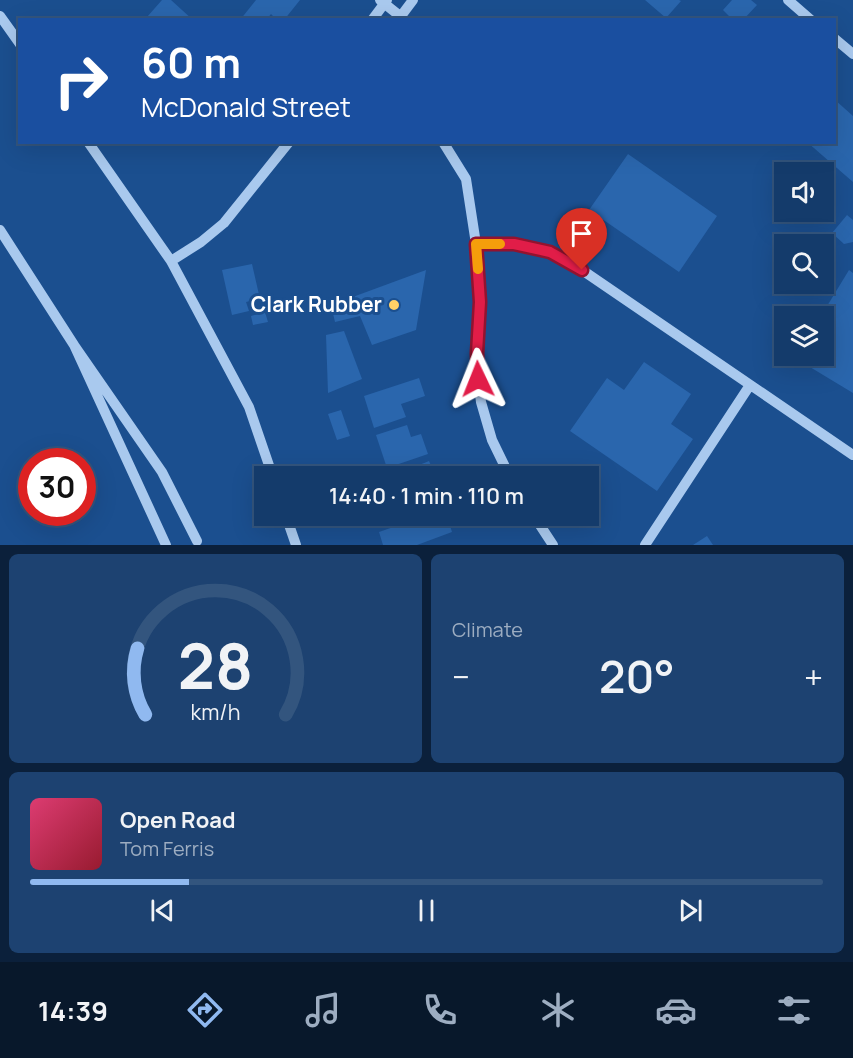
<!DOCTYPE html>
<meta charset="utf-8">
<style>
:root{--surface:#143b6b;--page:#1d4271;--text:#f1f3f6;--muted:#9dadc1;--line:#33557e;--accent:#90b9f0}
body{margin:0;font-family:Manrope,sans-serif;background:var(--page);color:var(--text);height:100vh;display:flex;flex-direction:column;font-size:22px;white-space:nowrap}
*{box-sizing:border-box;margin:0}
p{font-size:20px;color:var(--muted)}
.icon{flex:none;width:33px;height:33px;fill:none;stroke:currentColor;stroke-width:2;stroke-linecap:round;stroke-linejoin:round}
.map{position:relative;height:545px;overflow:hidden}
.drawer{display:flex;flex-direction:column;gap:9px;padding:9px;background:#0b203b;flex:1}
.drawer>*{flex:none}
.top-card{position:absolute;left:18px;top:18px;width:818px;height:126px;border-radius:0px;box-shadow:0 6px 24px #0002,0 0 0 2px var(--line);background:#1a4fa0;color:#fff;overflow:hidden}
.fabs{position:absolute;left:774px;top:162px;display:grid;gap:12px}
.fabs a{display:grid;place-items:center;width:60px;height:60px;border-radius:0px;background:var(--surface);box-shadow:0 6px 24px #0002,0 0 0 2px var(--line);font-size:30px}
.speed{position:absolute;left:18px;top:448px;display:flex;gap:12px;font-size:30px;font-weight:700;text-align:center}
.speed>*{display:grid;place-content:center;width:78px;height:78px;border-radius:50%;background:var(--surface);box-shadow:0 6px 24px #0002,0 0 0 2px var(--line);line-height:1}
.speed .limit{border:9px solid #d22;background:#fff;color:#111}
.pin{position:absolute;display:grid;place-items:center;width:51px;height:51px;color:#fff;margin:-62px -26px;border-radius:50% 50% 50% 0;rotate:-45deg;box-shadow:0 0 6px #0007}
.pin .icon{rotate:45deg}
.me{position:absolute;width:66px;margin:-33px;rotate:358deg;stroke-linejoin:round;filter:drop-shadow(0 0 4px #0008)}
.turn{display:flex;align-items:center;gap:21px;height:126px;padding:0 24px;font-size:27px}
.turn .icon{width:78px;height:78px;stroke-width:2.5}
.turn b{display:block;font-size:42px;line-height:51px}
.big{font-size:45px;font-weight:600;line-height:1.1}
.drawer .card{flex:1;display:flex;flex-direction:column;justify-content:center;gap:9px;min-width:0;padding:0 21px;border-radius:9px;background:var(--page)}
.drawer .dial{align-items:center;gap:0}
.dial svg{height:156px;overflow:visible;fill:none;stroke:var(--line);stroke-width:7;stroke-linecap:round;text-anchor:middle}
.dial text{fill:var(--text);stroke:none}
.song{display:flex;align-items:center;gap:18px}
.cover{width:72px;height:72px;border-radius:9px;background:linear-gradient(135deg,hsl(340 70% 55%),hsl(350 70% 35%))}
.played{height:6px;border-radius:3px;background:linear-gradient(90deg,var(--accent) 20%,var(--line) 20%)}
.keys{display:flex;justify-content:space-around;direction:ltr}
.heat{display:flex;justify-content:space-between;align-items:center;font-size:33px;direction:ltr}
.drawer .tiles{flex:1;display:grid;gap:9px;grid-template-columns:1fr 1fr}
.card:last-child{grid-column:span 2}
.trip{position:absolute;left:254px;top:466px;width:345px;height:60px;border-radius:0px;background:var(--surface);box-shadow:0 6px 24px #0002,0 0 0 2px var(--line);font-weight:600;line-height:60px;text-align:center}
.dock{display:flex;height:96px;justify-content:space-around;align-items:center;background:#08182b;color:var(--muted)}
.dock .icon{width:42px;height:42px}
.dock .on{color:var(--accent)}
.dock b{font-size:27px;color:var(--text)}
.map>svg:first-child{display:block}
.building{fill:#2a66ad}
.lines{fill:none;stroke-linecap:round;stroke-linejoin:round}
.minor{stroke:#a9c9ee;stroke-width:10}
.route-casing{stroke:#92132f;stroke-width:15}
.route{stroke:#e11d48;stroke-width:10}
.slow{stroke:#f59e0b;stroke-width:10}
.poi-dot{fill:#ffd166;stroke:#1b4f8f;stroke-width:2}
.labels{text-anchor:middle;stroke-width:6;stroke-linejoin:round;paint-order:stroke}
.poi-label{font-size:21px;font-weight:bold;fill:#fff;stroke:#1b4f8f;text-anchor:end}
</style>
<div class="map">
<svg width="853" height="545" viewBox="0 0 853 545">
<rect width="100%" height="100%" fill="#1b4f8f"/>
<!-- building -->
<path class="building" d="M162,0h9l22,20h-43l-3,-3z
M256,0h44l-16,20h-7l-6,-6 -5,6h-26z
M645,0h34l2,1 -15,17z
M732,0h19l6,5 -14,15h-10l-10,-10z
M834,99l19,17v66l-46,-40h27z
M628,154l89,62 -38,56 -90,-62z
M847,215l6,5v22l-9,2 -12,-11z
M252,264l8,35 -14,3 3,9 -17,4 -10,-45z
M426,270l-10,60 -44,15 -12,-29 -25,6 -4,-17z
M849,270l4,3v120l-58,-35 1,-2h28v-40h-3z
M265,312l3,10 -15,3 -2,-9z
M344,331l18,48 -34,14 -2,-58z
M644,362l47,32 -20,30 22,15 -36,52 -87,-60 37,-53 17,12z
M419,378l6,18 -24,8 5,13 -32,11 -10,-32z
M341,410l9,26 -13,4 -9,-26z
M407,425l4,12 10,-3 7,20 -41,14 -11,-33z
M429,461l7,16h-46z
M425,516h22l5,16 -35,13h-34l-4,-13z
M707,536l6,9h-20z"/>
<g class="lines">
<!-- minor -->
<path class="minor" d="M380,0l20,16
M788,0l23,20
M0,16l20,28
M372,20l15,-20
M398,20l15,-20
M834,38l19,16
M88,142l83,119 78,146 24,70
M443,142l23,37 10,65 4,58 -3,51 1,26 3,23 11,38 18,37
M0,230l74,115
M476,244l38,1 36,7 32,18 271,185
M171,261l30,-19 23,-19 65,-81
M286,516l10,29
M534,516l19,29
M166,545l-92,-200 88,127 35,69
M645,545l105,-160"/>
</g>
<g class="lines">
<!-- route casing -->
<g class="route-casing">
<path id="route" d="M478,379l-1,-26 3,-51 -4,-58h38l36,8 32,18"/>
</g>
<!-- route -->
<use href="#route" class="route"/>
<!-- slow -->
<path class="slow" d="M478,269l-2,-25h24"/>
</g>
<!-- markers -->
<circle class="poi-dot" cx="394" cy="305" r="6"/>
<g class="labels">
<!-- poi labels -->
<g class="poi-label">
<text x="382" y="312">Clark Rubber</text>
</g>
</g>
</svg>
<div class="fabs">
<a><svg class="icon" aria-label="sound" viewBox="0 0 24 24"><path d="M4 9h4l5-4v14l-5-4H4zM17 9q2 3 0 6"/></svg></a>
<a><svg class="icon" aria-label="search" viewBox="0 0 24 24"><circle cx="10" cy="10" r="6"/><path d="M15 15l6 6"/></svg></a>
<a><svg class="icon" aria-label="layers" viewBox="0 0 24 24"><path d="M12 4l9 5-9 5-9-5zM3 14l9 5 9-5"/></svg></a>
</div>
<div class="speed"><div class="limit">30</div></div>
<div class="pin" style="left:582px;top:270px;background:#d93025"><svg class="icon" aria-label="arrive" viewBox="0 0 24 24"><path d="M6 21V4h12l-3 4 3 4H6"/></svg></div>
<svg class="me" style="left:478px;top:379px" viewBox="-20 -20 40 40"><path d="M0-17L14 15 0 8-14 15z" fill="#e11d48" stroke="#fff" stroke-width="4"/></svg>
<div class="trip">14:40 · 1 min · 110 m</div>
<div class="top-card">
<div class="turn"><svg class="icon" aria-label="right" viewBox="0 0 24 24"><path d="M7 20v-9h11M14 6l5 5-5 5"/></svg><div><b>60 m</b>McDonald Street</div></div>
</div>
</div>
<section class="drawer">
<div class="tiles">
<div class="card dial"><svg viewBox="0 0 100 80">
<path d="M14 69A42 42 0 1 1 86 69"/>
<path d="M14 69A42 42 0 0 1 10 35" stroke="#90b9f0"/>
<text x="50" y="56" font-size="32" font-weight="700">28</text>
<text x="50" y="72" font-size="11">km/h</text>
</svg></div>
<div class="card"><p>Climate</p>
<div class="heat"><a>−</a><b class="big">20°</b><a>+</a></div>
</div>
<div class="card">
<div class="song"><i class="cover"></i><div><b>Open Road</b><p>Tom Ferris</p></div></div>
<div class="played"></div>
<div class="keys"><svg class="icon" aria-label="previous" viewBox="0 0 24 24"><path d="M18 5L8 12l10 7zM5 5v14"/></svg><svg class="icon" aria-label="pause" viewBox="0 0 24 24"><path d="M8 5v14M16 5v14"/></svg><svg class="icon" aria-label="next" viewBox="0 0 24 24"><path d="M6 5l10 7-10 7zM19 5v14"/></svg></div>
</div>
</div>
</section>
<nav class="dock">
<b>14:39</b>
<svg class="icon on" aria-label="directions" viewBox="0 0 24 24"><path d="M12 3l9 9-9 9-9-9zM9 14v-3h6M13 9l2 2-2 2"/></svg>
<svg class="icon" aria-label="music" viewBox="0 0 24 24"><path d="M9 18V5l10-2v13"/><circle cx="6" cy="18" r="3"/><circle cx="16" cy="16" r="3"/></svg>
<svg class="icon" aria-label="phone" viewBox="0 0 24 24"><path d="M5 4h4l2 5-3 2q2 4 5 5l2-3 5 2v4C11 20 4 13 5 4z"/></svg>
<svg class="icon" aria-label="climate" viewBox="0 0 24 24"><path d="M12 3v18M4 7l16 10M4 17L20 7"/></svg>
<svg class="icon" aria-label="car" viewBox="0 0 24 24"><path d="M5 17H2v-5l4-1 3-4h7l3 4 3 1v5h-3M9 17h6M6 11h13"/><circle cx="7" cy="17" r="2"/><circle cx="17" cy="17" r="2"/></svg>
<svg class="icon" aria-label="filters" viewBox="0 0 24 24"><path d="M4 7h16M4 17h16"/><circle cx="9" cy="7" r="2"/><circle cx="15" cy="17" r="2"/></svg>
</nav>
